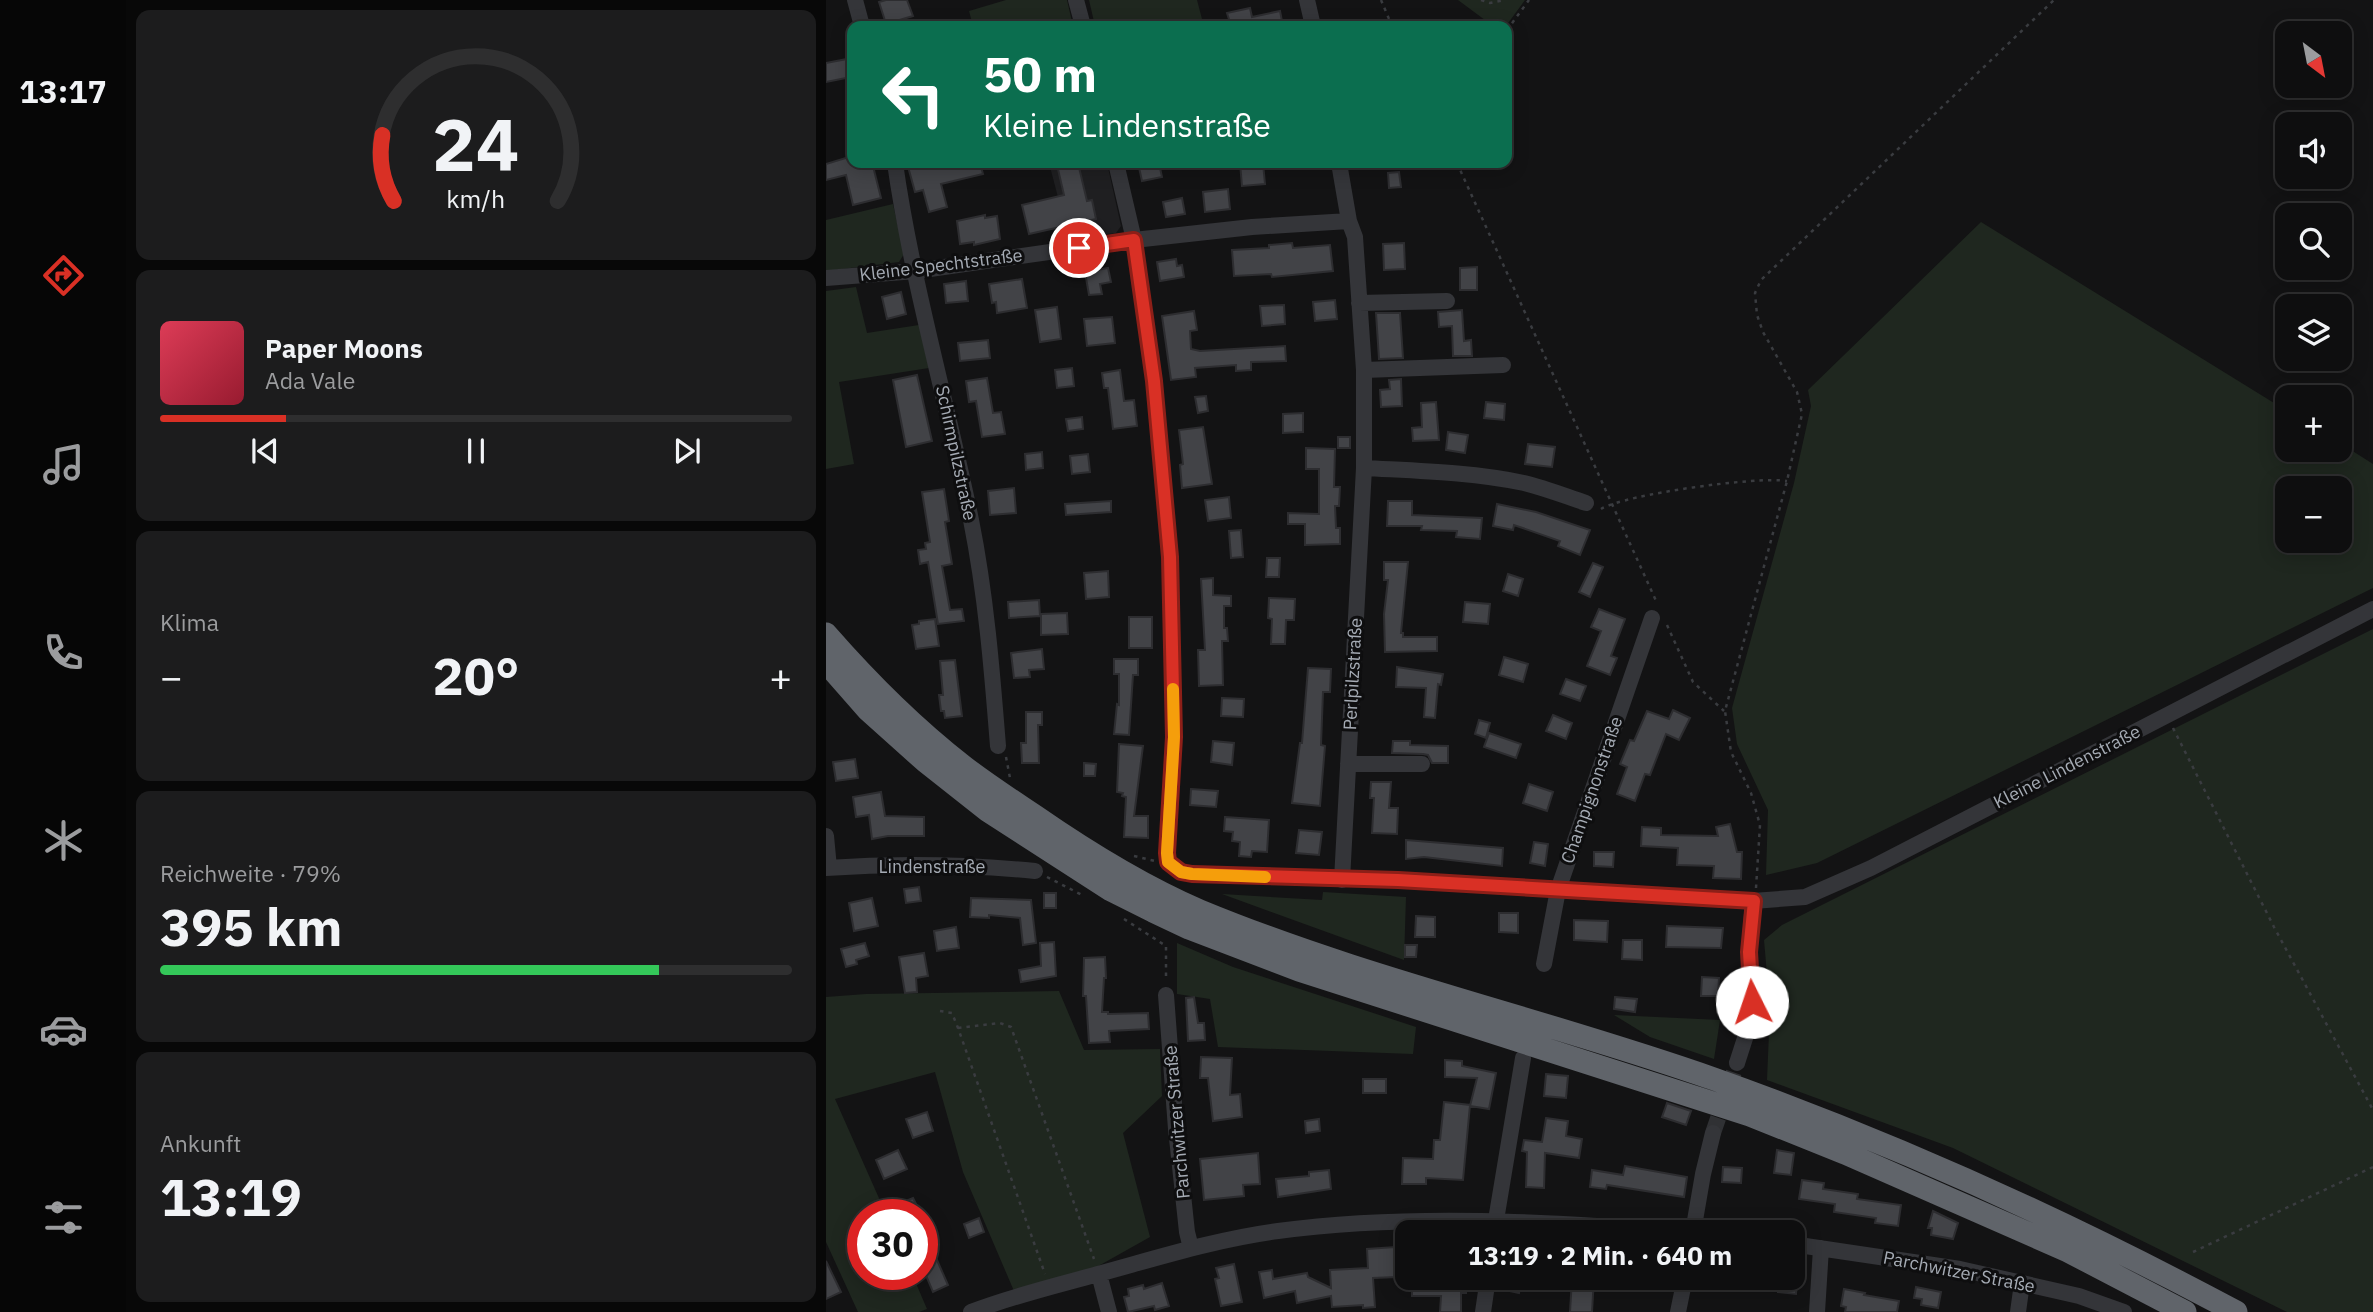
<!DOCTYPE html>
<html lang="de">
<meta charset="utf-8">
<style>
:root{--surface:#0e0e0f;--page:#1c1c1d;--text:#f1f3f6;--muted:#9b9c9e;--line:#2e2e2f;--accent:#d93025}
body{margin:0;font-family:"IBM Plex Sans",sans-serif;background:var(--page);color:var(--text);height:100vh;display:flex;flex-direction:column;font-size:26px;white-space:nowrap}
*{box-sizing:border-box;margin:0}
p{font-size:23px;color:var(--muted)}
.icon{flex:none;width:38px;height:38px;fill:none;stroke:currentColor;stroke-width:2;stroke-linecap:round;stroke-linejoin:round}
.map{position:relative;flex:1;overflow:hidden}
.side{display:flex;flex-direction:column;gap:10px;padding:10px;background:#080808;width:700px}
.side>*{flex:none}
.banner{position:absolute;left:21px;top:21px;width:665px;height:147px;border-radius:14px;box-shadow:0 4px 18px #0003,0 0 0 2px var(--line);background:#0b6e4f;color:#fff;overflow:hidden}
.needle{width:46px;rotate:148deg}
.tools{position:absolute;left:1449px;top:21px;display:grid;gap:14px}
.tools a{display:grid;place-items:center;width:77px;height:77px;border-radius:14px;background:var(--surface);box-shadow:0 4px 18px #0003,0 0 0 2px var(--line);font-size:35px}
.speed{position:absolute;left:21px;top:1199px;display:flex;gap:14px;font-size:35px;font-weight:700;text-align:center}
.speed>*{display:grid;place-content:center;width:91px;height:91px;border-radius:50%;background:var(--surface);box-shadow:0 4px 18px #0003,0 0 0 2px var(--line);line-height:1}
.speed .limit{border:10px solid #d22;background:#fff;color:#111}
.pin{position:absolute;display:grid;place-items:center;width:60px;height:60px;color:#fff;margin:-30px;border:4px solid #fff;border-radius:50%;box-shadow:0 2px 7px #0007}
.me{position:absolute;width:77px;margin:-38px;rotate:356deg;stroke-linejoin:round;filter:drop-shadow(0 0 5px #0008)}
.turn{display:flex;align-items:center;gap:24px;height:147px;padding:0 21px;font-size:32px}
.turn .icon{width:91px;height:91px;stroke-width:2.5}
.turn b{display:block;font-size:49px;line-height:60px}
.big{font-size:52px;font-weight:700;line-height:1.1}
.side .widget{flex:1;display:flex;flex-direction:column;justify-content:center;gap:10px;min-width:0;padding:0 24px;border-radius:14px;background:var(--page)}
.side .dial{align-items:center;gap:0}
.dial svg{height:182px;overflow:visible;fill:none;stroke:var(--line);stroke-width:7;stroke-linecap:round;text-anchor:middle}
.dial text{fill:var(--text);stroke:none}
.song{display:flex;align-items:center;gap:21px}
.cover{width:84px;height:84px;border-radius:10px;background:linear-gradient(135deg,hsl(350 70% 55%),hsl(350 70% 35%))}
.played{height:7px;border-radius:4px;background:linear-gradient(90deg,var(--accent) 20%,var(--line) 20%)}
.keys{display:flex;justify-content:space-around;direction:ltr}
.heat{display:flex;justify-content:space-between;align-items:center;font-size:38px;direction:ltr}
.charge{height:10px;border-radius:5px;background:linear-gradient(90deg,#34c759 79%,var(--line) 0)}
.trip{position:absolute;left:569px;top:1220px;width:410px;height:70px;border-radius:14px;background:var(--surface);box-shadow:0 4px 18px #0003,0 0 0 2px var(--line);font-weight:700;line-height:70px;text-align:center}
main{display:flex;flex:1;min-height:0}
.dock{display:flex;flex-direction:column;width:126px;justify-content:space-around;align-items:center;background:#060606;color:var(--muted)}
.dock .icon{width:49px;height:49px}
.dock .active{color:var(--accent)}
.dock b{font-size:32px;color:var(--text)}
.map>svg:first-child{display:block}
.built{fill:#1f1f21}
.green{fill:#1f271f;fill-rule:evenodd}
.building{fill:#424347;stroke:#2d2d30;stroke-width:2}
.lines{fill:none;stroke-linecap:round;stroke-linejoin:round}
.minor-tunnel{stroke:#303134;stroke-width:16;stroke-dasharray:16 8;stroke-linecap:butt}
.path{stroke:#3a3c40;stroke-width:2.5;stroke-dasharray:3.5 5;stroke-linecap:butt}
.minor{stroke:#343539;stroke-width:16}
.highway{stroke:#60646a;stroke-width:23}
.route-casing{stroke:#8d1f18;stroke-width:18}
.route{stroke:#d93025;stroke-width:12}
.slow{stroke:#f59e0b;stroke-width:12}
.labels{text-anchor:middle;stroke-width:6;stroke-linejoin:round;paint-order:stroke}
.street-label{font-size:18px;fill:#a5abb4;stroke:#0e0e0f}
</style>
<main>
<nav class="dock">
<b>13:17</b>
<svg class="icon active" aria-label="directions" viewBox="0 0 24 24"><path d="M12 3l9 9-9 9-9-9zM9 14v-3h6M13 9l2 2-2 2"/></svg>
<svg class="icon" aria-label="music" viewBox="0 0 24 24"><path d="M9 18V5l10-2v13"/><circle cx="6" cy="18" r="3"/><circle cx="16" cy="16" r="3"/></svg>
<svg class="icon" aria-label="phone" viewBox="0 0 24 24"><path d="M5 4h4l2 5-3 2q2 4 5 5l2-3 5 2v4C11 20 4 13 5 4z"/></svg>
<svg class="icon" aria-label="climate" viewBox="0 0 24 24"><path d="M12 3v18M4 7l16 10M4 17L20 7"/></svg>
<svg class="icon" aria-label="car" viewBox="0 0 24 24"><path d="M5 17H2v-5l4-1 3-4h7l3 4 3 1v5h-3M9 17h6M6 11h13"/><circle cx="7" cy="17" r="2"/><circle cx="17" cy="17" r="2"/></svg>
<svg class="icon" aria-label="filters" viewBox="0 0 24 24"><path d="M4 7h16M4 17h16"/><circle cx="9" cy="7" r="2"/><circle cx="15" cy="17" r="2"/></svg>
</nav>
<section class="side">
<div class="widget dial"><svg viewBox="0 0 100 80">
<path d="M14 69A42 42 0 1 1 86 69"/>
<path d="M14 69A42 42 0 0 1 9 40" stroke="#d93025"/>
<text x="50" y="56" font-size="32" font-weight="700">24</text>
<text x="50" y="72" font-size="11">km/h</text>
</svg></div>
<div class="widget">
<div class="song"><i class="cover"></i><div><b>Paper Moons</b><p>Ada Vale</p></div></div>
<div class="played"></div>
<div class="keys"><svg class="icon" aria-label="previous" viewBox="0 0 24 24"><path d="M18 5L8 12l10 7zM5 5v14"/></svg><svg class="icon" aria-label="pause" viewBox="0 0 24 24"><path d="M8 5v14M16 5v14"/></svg><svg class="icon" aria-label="next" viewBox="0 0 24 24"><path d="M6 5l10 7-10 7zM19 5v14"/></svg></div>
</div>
<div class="widget"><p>Klima</p>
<div class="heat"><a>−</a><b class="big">20°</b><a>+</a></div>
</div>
<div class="widget"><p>Reichweite · 79%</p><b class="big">395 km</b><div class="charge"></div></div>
<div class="widget"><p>Ankunft</p><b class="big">13:19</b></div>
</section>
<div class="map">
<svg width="1547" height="1312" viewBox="0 0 1547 1312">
<rect width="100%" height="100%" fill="#131314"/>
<!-- built -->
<path class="built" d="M223,163h58l14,63 -5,7 -47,6z"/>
<!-- green -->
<path class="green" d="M180,0h61l6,26h-100l-4,-15z
M263,0h108l5,19 -31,7h-76z
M632,0h67l-19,26h-13z
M67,204l11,50 -5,8 -73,9v-51z
M1155,222l306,189v39h53v-7l33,21v124l-556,275 -51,12 2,-65 -31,-66 -5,-36 62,-225 17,-77 -3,-16zM1461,488h53v53h-53z
M30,287l11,46 52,-8 10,43 -90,14 15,82 -28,5v-178z
M1547,629v683h-86l-334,-164 -186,-68 3,-71 -6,-69 18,-15z
M497,892l83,5 -2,63 -182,-66 100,6z
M351,943l56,24 183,60 -3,27 -195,-7 -8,-48 -33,-5z
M233,991l25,59 76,-1 2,47 -39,37 27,104 -57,32 -79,22 -51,-119 -28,-100 -100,27 51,115h-23v60h49l15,35 -8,3h-61l-32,-70v-245l40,-3z
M788,1015l106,5 -6,39 -64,-22z"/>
<!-- building -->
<path class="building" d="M60,0h21l6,16 -27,8 -7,-22z
M424,8l2,9 28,-6 3,15h-52l-4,-13z
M21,59l4,18 -25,5v-19z
M26,156v7h23l-2,3 8,32 -28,7 -7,-30 -20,5v-16z
M81,163h73l3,11 -42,10 6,23 -18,5 -6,-22 -8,2z
M241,163h11l9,38 5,-1 4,19 -67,15 -7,-29 42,-10 -7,-30z
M312,163h21l3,14 -20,4z
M414,163h23l2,21 -23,2z
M573,172l2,15 -12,1 -1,-15z
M402,189l2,20 -25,3 -2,-20z
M356,198l3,16 -19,3 -3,-15z
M159,215v3l12,-2 3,23 -26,6v-3l-14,2 -3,-23z
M466,243l1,5 37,-3 3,26 -61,6 -1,-3 -37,2 -2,-26 37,-2v-3z
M578,243l1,26 -21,1 -1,-26z
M350,259l1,7 5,-1 2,12 -24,4 -3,-19z
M651,267v23h-17v-22z
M282,268l3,14 -11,2 2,10 -13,1 -4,-23z
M196,279l5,29 -30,5 -1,-11 -4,1 -3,-19z
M140,281l2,20 -22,2 -2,-19z
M75,292l5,22 -19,5 -5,-22z
M509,300l2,19 -22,2 -2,-19z
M458,305l1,19 -23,2 -2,-20z
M231,307l4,32 -21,3 -5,-32z
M636,310l2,31 7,-1 1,16h-19l-1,-30 -13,1 -1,-15z
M368,311l3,19 -7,1 1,18 9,2 85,-5 1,15 -35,1v8l-15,1v-6l-41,3 1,9 -25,3 -9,-64z
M550,313h24l3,45 -24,1z
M286,317l3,26 -28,3 -3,-27z
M162,340l2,18 -30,3 -2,-18z
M246,368l2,18 -17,2 -2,-18z
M294,370l4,31 10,-1 3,26 -24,3 -5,-41h-4l-2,-15z
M91,375l15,66 -26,6 -13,-67z
M161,378l6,35 8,-1 4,22 -23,3 -6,-36 -7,1 -3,-21z
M575,379l1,27 -21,1 -1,-17 10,-1 -1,-9z
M380,396l2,15 -10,2 -3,-16z
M610,402l3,38 -26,1 -1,-13 10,-1 -1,-24z
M660,402l19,2 -1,16 -20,-2z
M477,413v19l-20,1v-19z
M256,417l1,12 -15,2 -2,-12z
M377,427l9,57 -30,4 -2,-23 3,-1 -4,-34z
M622,432l20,3 -3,18 -19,-3z
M512,437h12v11h-12z
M702,444l27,3 -3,20 -27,-3z
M480,448l29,1 -1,38h6l-1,19h-4l1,22h4v16l-35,1v-21h-17v-11l31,1v-45h-13z
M216,452l1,16 -17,2 -1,-16z
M262,454l2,18 -18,2 -2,-18z
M188,488l2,25 -26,2 -2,-24z
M118,489l5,32 -4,1 7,42 -10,2 8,44 12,-1 2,12 -26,3 -10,-62 -8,2 -2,-14 8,-1 -1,-6 5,-1 -8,-50z
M403,497l2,21 -23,3 -3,-21z
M285,501v11l-45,3 -1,-11z
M562,501h24v14l70,3 -2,21 -24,-2 1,-6 -36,-1 1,-4h-35z
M671,504l39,8 54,18 -10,25 -22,-9 2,-5 -46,-16 -1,5 -20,-4z
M415,530l2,27 -12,1 -2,-27z
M441,558h13l-1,19h-13z
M558,562h24l-7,71h2v4h34v14l-52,1 -1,-38 4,-34h-4z
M767,563l10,4 -13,30 -11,-5z
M282,571l1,26 -23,2 -2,-26z
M682,574l15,5 -5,17 -15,-5z
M387,578v17l18,1v10h-7v22h3l1,13h-6l1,44 -24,1 -1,-36h7l-4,-71z
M443,598l26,1 -1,21h-8l-1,24h-14l1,-25 -4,-1z
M213,600l1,16 -31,2 -1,-16z
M639,602l25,2 -2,20 -25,-2z
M773,609l26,10 -14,37 6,2 -7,17 -23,-9 14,-35 -10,-4z
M241,613l1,21 -27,1v-21z
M303,617h23v31h-23z
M109,619l4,27 -23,3 -4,-24 7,-1v-3z
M216,649l2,20 -15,1 1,7 -16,1 -3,-25z
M678,657l24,7 -5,18 -24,-7z
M288,659h24v16h-5l-4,60 -15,-1 3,-30 2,1v-31h-5z
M129,660l7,56 -17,2 -1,-7h-3l-2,-16h4l-3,-34z
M571,667l46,7 -2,11 -3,-1 -3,34 -11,-1 2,-29 -30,-1z
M482,668l23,1 -1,23h-7l-2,53 4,1 -5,60 -28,-3 8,-60h2z
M740,679l20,7 -6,15 -20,-7z
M396,698l22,1 -1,18 -22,-1z
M847,710l17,8 -11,22 -13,-6 -16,41 -5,-1 -10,27 -18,-7 10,-27 -7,-3 10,-24 4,1 13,-30 22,8z
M200,712h16v13h-4l1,38h-17l-1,-20h5z
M727,715l19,8 -6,16 -20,-8z
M653,720l11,3 -4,15 -11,-4z
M663,733l32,11 -5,14 -32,-11z
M387,741l21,2 -2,22 -21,-3z
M567,741h17v4l38,1v17h-16l-4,-8 -5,-1 -31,-1z
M293,744l24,2 -9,70h14v22l-24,-1 2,-40 -4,-1 1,-3 -6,-1z
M29,759l3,19 -22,3 -3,-19z
M258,763l12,1 -1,12h-11z
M545,782h20l-2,26h9l-1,26 -25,-1 2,-35h-4z
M703,784l24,8 -6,19 -24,-8z
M365,789l27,2 -2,16 -26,-2z
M55,792l4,24 39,1v19h-36l-16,3 -3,-24 -13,2 -3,-20z
M399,817l44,3 -2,32 -15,-1 -1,6 -12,-1 1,-14 -8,-1 1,-9 -9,-1z
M904,824l7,28h5l-1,27 -28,-1 1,-12 -37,-1 1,-17 -37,-2 1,-19 19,1v7l57,1 -2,-9z
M473,830l23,2 -3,23 -23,-2z
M580,840l97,8 -1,18 -78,-9 -18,2z
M708,842l14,2 -3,22 -15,-3z
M768,852h20l-1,15 -19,-1z
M93,887l2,14 -15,2 -2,-14z
M218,893h12v15h-12z
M46,898l6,28 -24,5 -5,-28z
M145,898l60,2 5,43 -13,2 -3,-27 -31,-3v3l-19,-1z
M673,913h19v20l-19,-1z
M590,916l19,1v20h-20z
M748,920l34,1 -1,21 -33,-2z
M841,926l56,2 -2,20 -55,-1z
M130,927l3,21 -22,3 -3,-20z
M797,940h19v20l-20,-1z
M228,942l2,34 -35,6 -2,-12 22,-4 -1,-23z
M39,943l4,13 -13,4 1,4 -11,3 -5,-18z
M579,945h12l-1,12h-11z
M98,953l4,23 -12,2 1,14 -12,1 -6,-36z
M279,957l1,21h-2l-2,34h6v2l40,-1 1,16 -40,2 1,11 -21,1 -3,-47h-3l1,-38z
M876,977l17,1 -1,18h-17z
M368,997l4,26h6l1,17 -17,1 -2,-43z
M789,997l22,2 -2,13 -21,-3z
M375,1057l31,1 -2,37 10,-1 2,23 -29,4 -5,-43h-8z
M619,1060l17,1v5l34,7 -7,36 -19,-3 7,-28 -32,-1z
M720,1074l22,2 -2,22 -22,-2z
M537,1079h23v14h-23z
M618,1102l26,3 -7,75 -37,-2v6h-24l1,-26 30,1 1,-19h6z
M841,1103l24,8 -5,14 -24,-8z
M101,1112l6,19 -20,7 -7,-19z
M720,1118l22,3 -2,15 16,3 -3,19 -34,-5 -1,35 -18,-1 1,-35 -5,-1 2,-11 18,2z
M493,1119l1,12 -14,2 -1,-12z
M72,1150l9,19 -23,10 -8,-19z
M951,1150l17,3 -3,22 -17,-2z
M432,1153l2,31 -17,1 1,11 -40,4 -4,-41z
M799,1166l62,11 -3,20 -77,-12 -1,4 -16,-2 2,-17 31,5z
M897,1167l19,1 -1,15 -19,-1z
M503,1170l2,19 -53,8 -2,-18 33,-3v-4z
M976,1180l22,3 -1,6 35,5 -1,5 44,6 -3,21 -23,-3 1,-5 -42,-6 1,-8 -36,-5z
M87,1198l8,16h-47z
M1107,1211l25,12 -5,16 -22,-4 1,-7h-4z
M153,1218l5,14 -15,6 -5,-14z
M569,1247l2,30 -24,1 2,29 -12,1v-3l-31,2 -1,-11 -34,7 -2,-12 -31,7 -5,-26 13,-2 1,9 34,-6 1,4 23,11 -1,-18 38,-2 -1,-19z
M111,1260l11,25 -15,7 -11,-26z
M0,1261l15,31 -15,7z
M408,1264l8,38 -21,4 -6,-27 4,-1 -3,-10z
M586,1278h54v15h-5v19h-21l1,-16h-29z
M681,1278h14l-2,15 -14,-3z
M746,1278h22l-2,34h-22z
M953,1278h18l-1,16 -18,-2z
M336,1283l7,23 -14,4 -1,-4 -26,6 -4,-15 5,-1 -1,-7 15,-4 1,4z
M1090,1287l25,5 -3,16 -17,-3 1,-6 -8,-1z
M1018,1289l21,4 -1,2 35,6 -2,11h-52l1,-5 -5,-1z"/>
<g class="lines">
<!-- minor-tunnel -->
<path class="minor-tunnel" d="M887,1133l24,-70"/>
<!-- path -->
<path class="path" d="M555,0l11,26
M655,0l9,3 15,-3
M681,30l22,-30
M631,163l200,440
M775,509c25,-15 157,-33 186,-28
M841,625l26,57 31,29
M1347,728l101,199 99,183
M180,757l4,21
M308,856l21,5
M221,877l37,19
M930,888l4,-63 -9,-32 -20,-41 -6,-41 62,-230 15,-67 -5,-22 -34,-60 -6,-17 -2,-22 6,-13 293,-280
M298,919l42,27v33
M114,1011l12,2 6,15 87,246
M132,1028l42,-5 11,4 83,232
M1367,1252l180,-85"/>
<!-- minor -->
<path class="minor" d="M29,0l7,26
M250,0l7,26
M481,0l6,26
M69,163c17,120 52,238 76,357 15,75 21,150 27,226
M290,163l18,77 20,141 16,176 4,180 -7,116 1,9 13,10 11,2 206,6 355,21 52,-4 66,-29 502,-259
M513,163l10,58 6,16 9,133v98l-22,412
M0,278l90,-7 218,-31 118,-13 97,-6
M533,303l88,-2
M538,370l139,-5
M538,468c54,3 107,4 160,15 21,5 41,13 62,20
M522,764h74
M0,836l3,32
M0,868c70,-5 139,-4 209,3
M718,964l14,-74 94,-272
M340,995l10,134 11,103 4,16
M911,1063l10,-31 5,-30 -3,-50 4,-51
M668,1232l29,-174
M867,1232l10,-58 10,-41
M966,1244l168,25 119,27 45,16
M273,1274l10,38
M145,1312c41,-16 84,-26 127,-38 59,-16 119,-35 180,-43 135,-18 272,-9 407,1
M657,1312l5,-34
M852,1312l7,-34
M991,1312l4,-64
M1192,1312l4,-29"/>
<!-- highway -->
<path class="highway" d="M0,634c42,48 87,93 137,132 23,18 48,34 72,50 52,36 107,70 165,95 167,69 344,108 514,168 180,64 354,143 522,233
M0,662l42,48 57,51 62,49 124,80 42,21 36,17 110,42 451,145 95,38 223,98 117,61"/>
</g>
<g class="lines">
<!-- route casing -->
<g class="route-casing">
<path id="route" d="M253,248l55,-8 20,141 16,176 4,180 -7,116 1,9 13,10 11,2 206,6 356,21 -5,51 3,50"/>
</g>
<!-- route -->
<use href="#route" class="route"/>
<!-- slow -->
<path class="slow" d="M347,689l1,48 -7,116 1,9 13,10 11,2 73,3"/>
</g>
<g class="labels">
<!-- street labels -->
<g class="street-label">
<text transform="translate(115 265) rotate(-7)" y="6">Kleine Spechtstraße</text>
<text transform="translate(130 453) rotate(78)" y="6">Schirmpilzstraße</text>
<text transform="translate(527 674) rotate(-87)" y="6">Perlpilzstraße</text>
<text transform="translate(1241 767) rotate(-27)" y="6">Kleine Lindenstraße</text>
<text transform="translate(766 790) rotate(-71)" y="6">Champignonstraße</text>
<text x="106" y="873">Lindenstraße</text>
<text transform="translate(351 1122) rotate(-95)" y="6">Parchwitzer Straße</text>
<text transform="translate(1133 1272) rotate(11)" y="6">Parchwitzer Straße</text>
</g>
</g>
</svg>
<div class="tools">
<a><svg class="needle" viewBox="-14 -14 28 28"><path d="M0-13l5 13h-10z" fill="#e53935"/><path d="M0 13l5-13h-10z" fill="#9b9c9e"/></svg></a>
<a><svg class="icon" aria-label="sound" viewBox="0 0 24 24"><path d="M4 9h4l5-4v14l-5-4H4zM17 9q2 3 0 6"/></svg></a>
<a><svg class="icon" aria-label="search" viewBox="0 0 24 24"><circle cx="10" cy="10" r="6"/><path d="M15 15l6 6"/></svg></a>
<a><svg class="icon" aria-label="layers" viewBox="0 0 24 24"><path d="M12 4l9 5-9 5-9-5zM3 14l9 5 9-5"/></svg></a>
<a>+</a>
<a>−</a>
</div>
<div class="speed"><div class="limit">30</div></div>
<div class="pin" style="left:253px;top:248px;background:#d93025"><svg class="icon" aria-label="arrive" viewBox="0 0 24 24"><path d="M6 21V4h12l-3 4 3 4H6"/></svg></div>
<svg class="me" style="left:926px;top:1002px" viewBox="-20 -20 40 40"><circle r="19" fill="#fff"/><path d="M0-13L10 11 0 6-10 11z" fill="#d93025"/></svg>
<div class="trip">13:19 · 2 Min. · 640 m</div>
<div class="banner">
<div class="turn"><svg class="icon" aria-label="left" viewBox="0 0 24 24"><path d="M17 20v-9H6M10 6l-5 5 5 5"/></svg><div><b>50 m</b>Kleine Lindenstraße</div></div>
</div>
</div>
</main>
